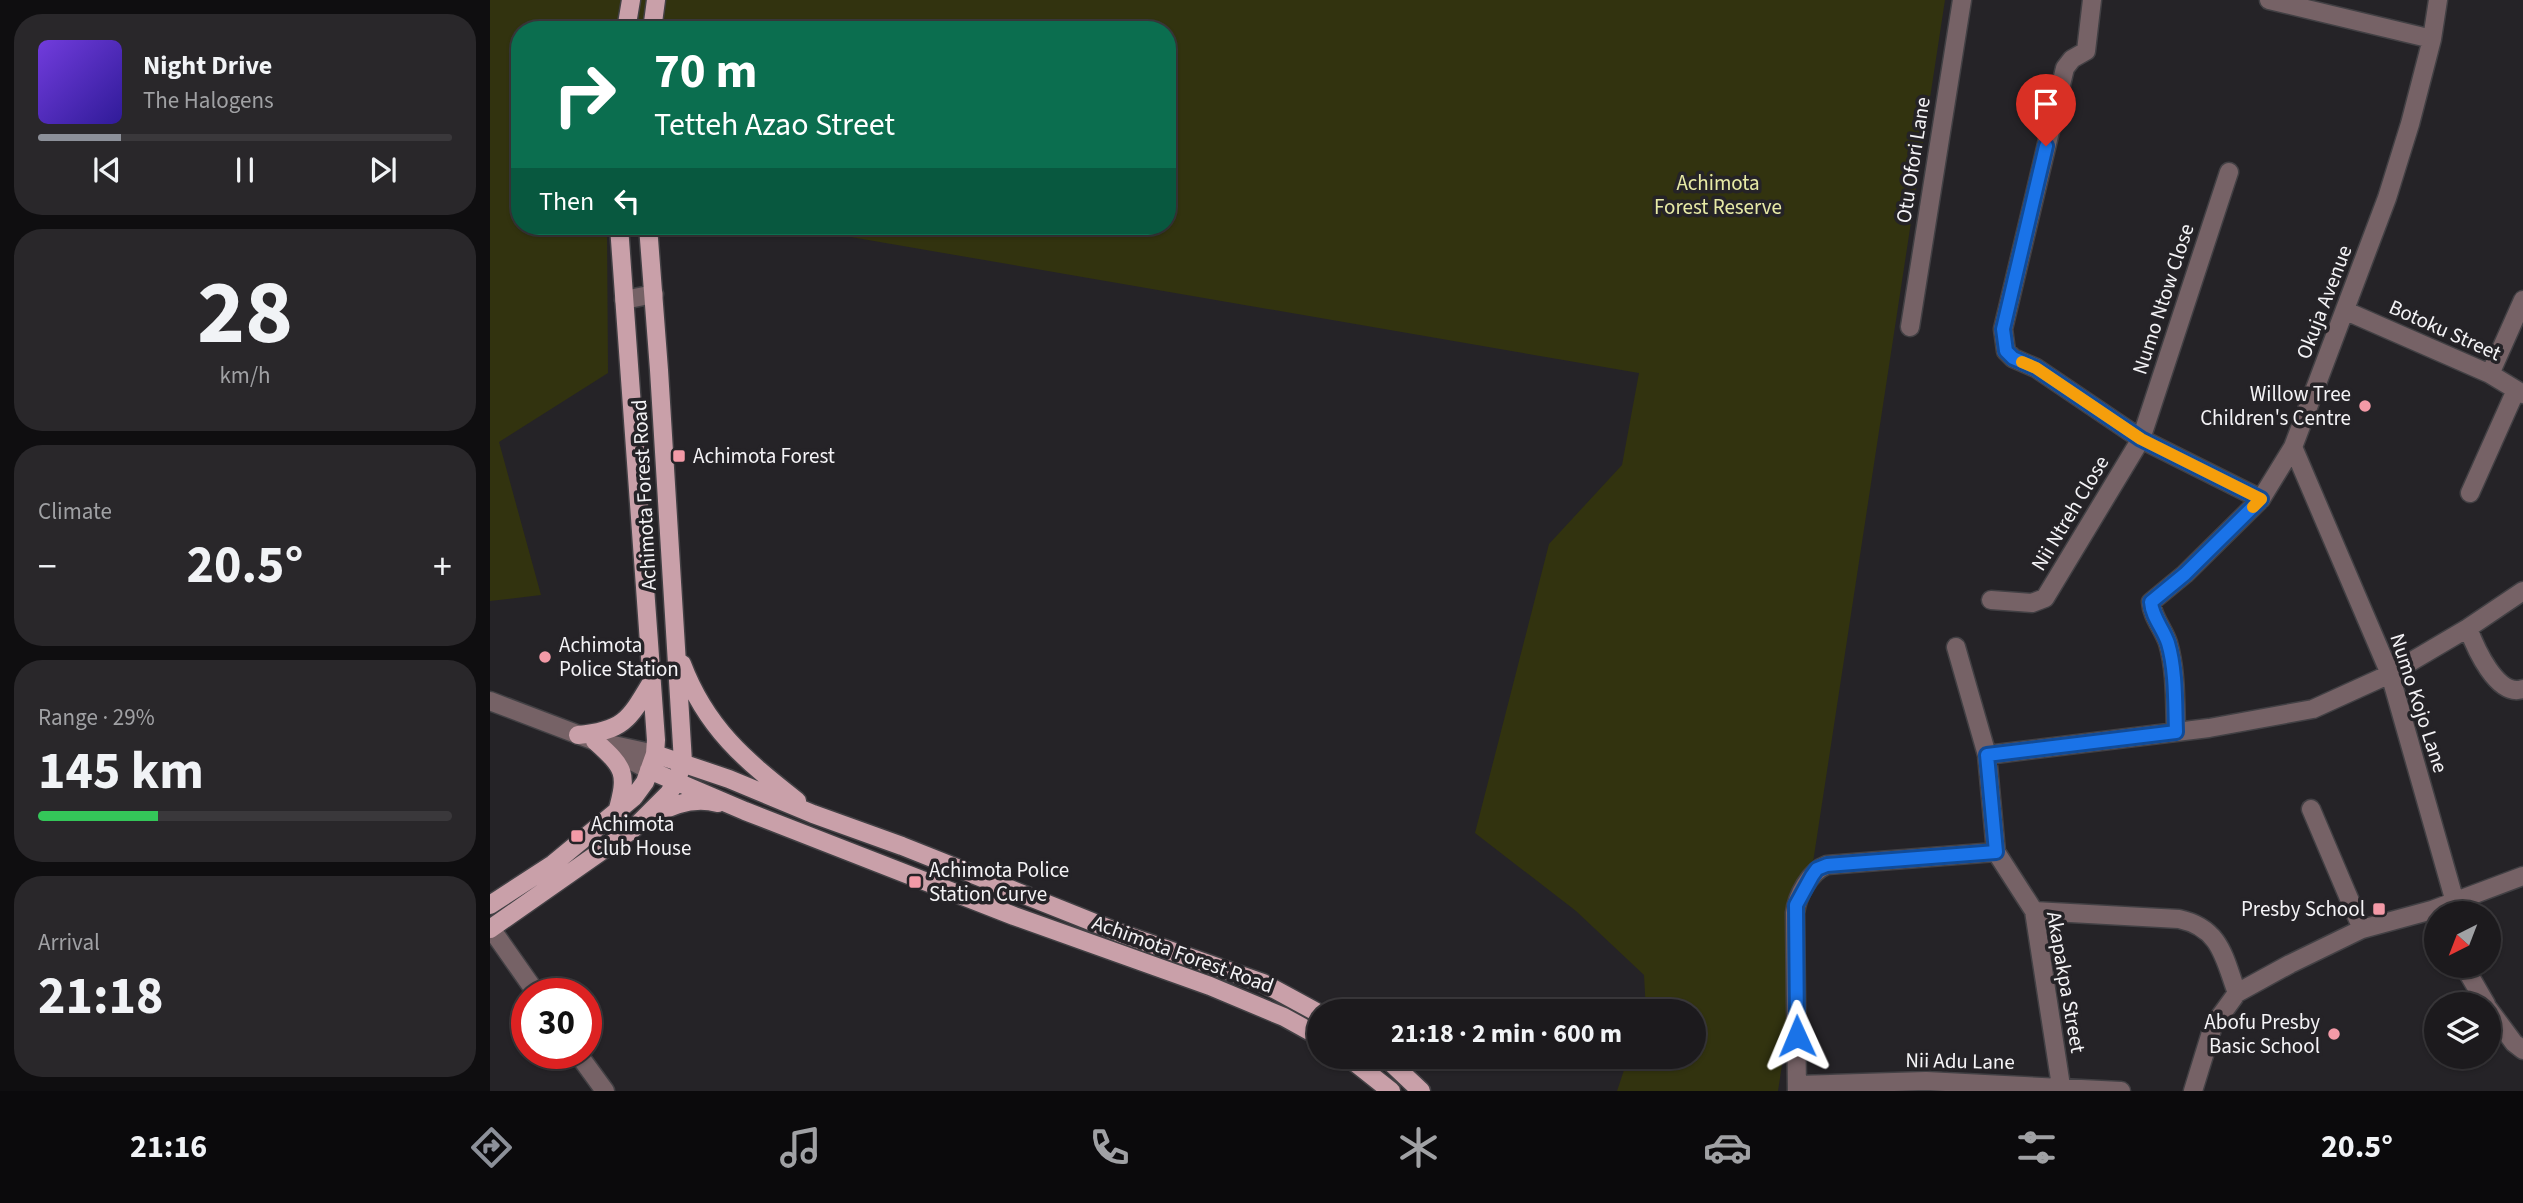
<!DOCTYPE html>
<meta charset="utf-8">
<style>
:root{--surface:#1c1a1d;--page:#29272a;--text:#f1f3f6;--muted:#a0a1a4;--line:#3a383b;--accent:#8c9099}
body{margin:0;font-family:"Source Sans 3",sans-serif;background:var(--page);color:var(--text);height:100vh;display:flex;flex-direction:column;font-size:26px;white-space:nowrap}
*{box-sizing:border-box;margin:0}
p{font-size:23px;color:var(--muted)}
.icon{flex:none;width:38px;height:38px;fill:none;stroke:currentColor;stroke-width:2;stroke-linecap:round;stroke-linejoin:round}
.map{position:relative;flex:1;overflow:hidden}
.drawer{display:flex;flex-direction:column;gap:14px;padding:14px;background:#0f0e10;width:490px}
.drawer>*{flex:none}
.banner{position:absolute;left:21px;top:21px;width:665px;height:214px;border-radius:28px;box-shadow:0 2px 5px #0004,0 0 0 2px var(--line);background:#0b6e4f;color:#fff;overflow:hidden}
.needle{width:46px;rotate:222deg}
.tools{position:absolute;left:1934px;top:901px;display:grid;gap:14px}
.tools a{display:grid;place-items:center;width:77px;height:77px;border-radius:50%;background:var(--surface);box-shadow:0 2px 5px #0004,0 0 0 2px var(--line);font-size:35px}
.speed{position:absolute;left:21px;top:978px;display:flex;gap:14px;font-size:35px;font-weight:700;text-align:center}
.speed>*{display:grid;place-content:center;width:91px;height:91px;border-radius:50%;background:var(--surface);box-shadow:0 2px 5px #0004,0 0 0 2px var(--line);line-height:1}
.speed .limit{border:10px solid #d22;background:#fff;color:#111}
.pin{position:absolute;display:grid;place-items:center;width:60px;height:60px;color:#fff;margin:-72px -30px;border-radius:50% 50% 50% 0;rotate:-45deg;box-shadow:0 0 7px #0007}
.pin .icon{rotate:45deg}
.me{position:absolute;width:77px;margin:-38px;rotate:359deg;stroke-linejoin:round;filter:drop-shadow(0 0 5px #0008)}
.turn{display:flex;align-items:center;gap:24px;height:147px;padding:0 28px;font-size:32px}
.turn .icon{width:91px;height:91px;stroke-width:2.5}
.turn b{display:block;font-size:49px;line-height:60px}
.then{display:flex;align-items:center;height:66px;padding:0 28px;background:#0003;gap:14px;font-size:26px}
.big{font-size:52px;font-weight:700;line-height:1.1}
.drawer .card{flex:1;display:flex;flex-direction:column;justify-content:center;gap:10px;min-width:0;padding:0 24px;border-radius:28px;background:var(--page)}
.drawer .dial{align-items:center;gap:0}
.dial b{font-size:91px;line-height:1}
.song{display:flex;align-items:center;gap:21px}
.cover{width:84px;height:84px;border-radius:10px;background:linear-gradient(135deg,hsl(260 70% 55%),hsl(250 70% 35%))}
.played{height:7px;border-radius:4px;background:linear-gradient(90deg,var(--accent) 20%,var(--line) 20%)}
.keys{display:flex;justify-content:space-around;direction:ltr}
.heat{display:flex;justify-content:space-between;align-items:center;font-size:38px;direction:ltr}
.charge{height:10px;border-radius:5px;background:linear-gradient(90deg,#34c759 29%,var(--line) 0)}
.trip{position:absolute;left:817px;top:999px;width:399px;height:70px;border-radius:35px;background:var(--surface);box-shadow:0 2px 5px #0004,0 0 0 2px var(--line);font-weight:700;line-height:70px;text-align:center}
.tabs{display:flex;height:112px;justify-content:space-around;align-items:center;background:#0b0a0c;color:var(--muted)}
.tabs .icon{width:49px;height:49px}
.tabs .on{color:var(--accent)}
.tabs b{font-size:32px;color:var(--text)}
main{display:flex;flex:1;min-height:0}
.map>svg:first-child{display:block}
.green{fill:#32330f}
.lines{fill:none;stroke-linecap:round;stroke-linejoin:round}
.minor-casing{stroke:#424044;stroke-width:21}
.major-casing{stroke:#424044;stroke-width:21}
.minor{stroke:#766266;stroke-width:18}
.major{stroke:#c9a0a9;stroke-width:18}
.route-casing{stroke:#114b97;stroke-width:18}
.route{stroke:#1a73e8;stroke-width:12}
.slow{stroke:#f59e0b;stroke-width:12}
.poi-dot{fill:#f39aa7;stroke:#252327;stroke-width:2.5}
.labels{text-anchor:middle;stroke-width:7;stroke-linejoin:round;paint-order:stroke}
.street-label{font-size:21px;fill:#f4f3f6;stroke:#252327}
.park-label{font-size:21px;fill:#e7eaa6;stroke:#252327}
.poi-label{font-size:21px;fill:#f4f3f6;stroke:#252327;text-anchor:start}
</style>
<main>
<section class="drawer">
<div class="card">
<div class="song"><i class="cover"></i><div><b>Night Drive</b><p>The Halogens</p></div></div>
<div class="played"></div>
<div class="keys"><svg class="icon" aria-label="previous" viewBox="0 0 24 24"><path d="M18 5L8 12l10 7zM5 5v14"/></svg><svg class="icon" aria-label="pause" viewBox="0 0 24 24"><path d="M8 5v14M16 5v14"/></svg><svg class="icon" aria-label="next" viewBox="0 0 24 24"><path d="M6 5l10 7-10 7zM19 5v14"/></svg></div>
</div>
<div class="card dial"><b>28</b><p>km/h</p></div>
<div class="card"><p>Climate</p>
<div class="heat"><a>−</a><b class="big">20.5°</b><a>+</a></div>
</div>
<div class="card"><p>Range · 29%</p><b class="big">145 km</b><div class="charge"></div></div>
<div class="card"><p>Arrival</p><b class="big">21:18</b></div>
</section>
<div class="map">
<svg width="2033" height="1091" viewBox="0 0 2033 1091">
<rect width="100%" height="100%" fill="#252327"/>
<!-- green -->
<path class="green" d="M0,0h1455l-167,1091h-161l9,-27 6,-7h62v-45l-48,-1 -2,-36 -68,-64 -101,-78 74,-289 73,-79 17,-92 -852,-147h380v-196h-647v196h87l1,147 -109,69 42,153 -51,6z"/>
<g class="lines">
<!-- minor casing -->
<g class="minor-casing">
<path id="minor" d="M1602,0l-6,51 -14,8 -7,9 -62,261 3,22 7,7 23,10 105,71 120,60
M1779,0l163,39
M134,300l30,-6
M1856,311l144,63 33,20
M1420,327l52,-327
M2000,374l33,-74
M1803,447l97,227 65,228
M1980,493l46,-103
M1501,600l41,3 13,-5 96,-159 88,-267
M1978,628c7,19 29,70 55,61
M1466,647l31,108 9,97 38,59 27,175
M0,701l105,40 60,13
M1686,732c-1,-29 0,-62 -8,-89 -5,-15 -16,-26 -17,-41l34,-28 76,-75 32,-52 94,-249 23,-74 22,-85 6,-39
M123,751l36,19
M1497,755l222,-27 104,-19 77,-35 78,-46 55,-37
M1821,809l51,120
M1544,911l145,8c42,9 45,39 58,74
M0,927l47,67
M1974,966l22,38
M1998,1008l26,35 9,7
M88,1054l27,37
M1308,1085l128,-4 195,10
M1307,1091l-2,-178c2,-17 15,-42 32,-48l169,-13
M1703,1091l20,-65 24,-33 53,-29 72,-35 70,-19 91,-34"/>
</g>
<!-- major casing -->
<g class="major-casing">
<path id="major" d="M136,30l5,-30
M162,30l4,-30
M192,664c24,64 63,96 115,137
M88,735c45,-4 51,-15 73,-52
M105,741c30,27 33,32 22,71
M165,754l74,25 84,35 89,32 218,87 143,50 57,31
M159,770l96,41 269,105 196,70 74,31 36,20
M164,815c19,-11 42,-18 64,-12
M0,905l63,-41 81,-67 11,-15 10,-28 1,-14 -37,-514
M0,929l143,-100 36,-36 8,-13 6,-18 -24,-392 -11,-144
M858,1057l43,34
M895,1057l36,34"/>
</g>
<!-- minor -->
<use href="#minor" class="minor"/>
<!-- major -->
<use href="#major" class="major"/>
</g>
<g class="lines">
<!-- route casing -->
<g class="route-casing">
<path id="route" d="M1307,1036l-1,-131 16,-29 5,-7 10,-4 169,-13 -9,-97 189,-23c-1,-29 0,-62 -8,-89 -5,-15 -16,-26 -17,-41l34,-28 76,-75 -120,-60 -105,-71 -23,-10 -7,-7 -3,-22 43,-183"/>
</g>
<!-- route -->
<use href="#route" class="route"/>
<!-- slow -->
<path class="slow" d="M1532,362l14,6 105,71 120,60 -8,8"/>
</g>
<!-- markers -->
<g class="poi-dot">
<circle cx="1875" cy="406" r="7"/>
<rect x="182" y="449" width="14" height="14" rx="3.5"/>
<circle cx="55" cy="657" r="7"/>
<rect x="80" y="829" width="14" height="14" rx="3.5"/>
<rect x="418" y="875" width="14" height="14" rx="3.5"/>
<rect x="1882" y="902" width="14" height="14" rx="3.5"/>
<circle cx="1844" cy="1034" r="7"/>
</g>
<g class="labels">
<!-- street labels -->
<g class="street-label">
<text transform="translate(1423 160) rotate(-81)" y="7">Otu Ofori Lane</text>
<text transform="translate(1673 299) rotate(-72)" y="7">Numo Ntow Close</text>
<text transform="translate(1834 302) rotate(-69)" y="7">Okuja Avenue</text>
<text transform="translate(1955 330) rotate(24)" y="7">Botoku Street</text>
<text transform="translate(154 495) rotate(-93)" y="7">Achimota Forest Road</text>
<text transform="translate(1580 513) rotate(-59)" y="7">Nii Ntreh Close</text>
<text transform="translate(1929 703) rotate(72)" y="7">Numo Kojo Lane</text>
<text transform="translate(693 954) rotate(20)" y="7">Achimota Forest Road</text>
<text transform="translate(1576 982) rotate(80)" y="7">Akapakpa Street</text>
<text transform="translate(1470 1061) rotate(1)" y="7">Nii Adu Lane</text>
</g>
<!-- park labels -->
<g class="park-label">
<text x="1228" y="190">Achimota<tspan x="1228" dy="24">Forest Reserve</tspan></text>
</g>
<!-- poi labels -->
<g class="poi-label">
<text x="1861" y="401" text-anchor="end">Willow Tree<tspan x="1861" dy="24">Children's Centre</tspan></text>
<text x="203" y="463">Achimota Forest</text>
<text x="69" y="652">Achimota<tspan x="69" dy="24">Police Station</tspan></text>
<text x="101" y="831">Achimota<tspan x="101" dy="24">Club House</tspan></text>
<text x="439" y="877">Achimota Police<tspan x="439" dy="24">Station Curve</tspan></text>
<text x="1875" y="916" text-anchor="end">Presby School</text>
<text x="1830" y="1029" text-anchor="end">Abofu Presby<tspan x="1830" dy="24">Basic School</tspan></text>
</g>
</g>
</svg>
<div class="tools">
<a><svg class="needle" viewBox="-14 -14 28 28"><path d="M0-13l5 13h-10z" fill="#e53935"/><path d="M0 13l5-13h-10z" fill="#a0a1a4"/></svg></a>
<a><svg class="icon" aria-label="layers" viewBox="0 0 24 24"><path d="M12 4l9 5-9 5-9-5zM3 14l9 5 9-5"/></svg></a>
</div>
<div class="speed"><div class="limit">30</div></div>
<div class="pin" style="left:1556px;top:146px;background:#d93025"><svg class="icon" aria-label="arrive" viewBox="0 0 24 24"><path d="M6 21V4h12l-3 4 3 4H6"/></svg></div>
<svg class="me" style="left:1307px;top:1036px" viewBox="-20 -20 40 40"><path d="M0-17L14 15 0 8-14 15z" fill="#1a73e8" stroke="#fff" stroke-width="4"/></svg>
<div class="trip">21:18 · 2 min · 600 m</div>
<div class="banner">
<div class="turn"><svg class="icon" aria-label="right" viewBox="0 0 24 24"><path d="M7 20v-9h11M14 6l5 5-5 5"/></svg><div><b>70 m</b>Tetteh Azao Street</div></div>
<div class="then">Then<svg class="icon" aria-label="left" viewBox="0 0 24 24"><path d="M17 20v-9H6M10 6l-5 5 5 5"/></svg></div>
</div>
</div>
</main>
<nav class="tabs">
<b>21:16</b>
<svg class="icon on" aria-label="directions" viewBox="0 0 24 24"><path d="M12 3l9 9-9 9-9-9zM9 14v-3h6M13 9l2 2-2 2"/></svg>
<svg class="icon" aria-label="music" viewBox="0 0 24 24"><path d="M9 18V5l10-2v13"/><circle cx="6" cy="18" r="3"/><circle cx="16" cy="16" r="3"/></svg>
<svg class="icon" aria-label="phone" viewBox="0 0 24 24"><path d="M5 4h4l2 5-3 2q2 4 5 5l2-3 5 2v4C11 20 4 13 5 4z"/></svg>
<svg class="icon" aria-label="climate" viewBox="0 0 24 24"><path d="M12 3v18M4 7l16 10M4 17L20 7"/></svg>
<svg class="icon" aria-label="car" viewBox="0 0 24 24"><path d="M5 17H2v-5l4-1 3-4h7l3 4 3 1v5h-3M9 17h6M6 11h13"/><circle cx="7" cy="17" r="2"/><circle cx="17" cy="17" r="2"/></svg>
<svg class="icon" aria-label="filters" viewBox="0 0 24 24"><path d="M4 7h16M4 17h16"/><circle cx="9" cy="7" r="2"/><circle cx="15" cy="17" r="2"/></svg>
<b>20.5°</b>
</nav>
